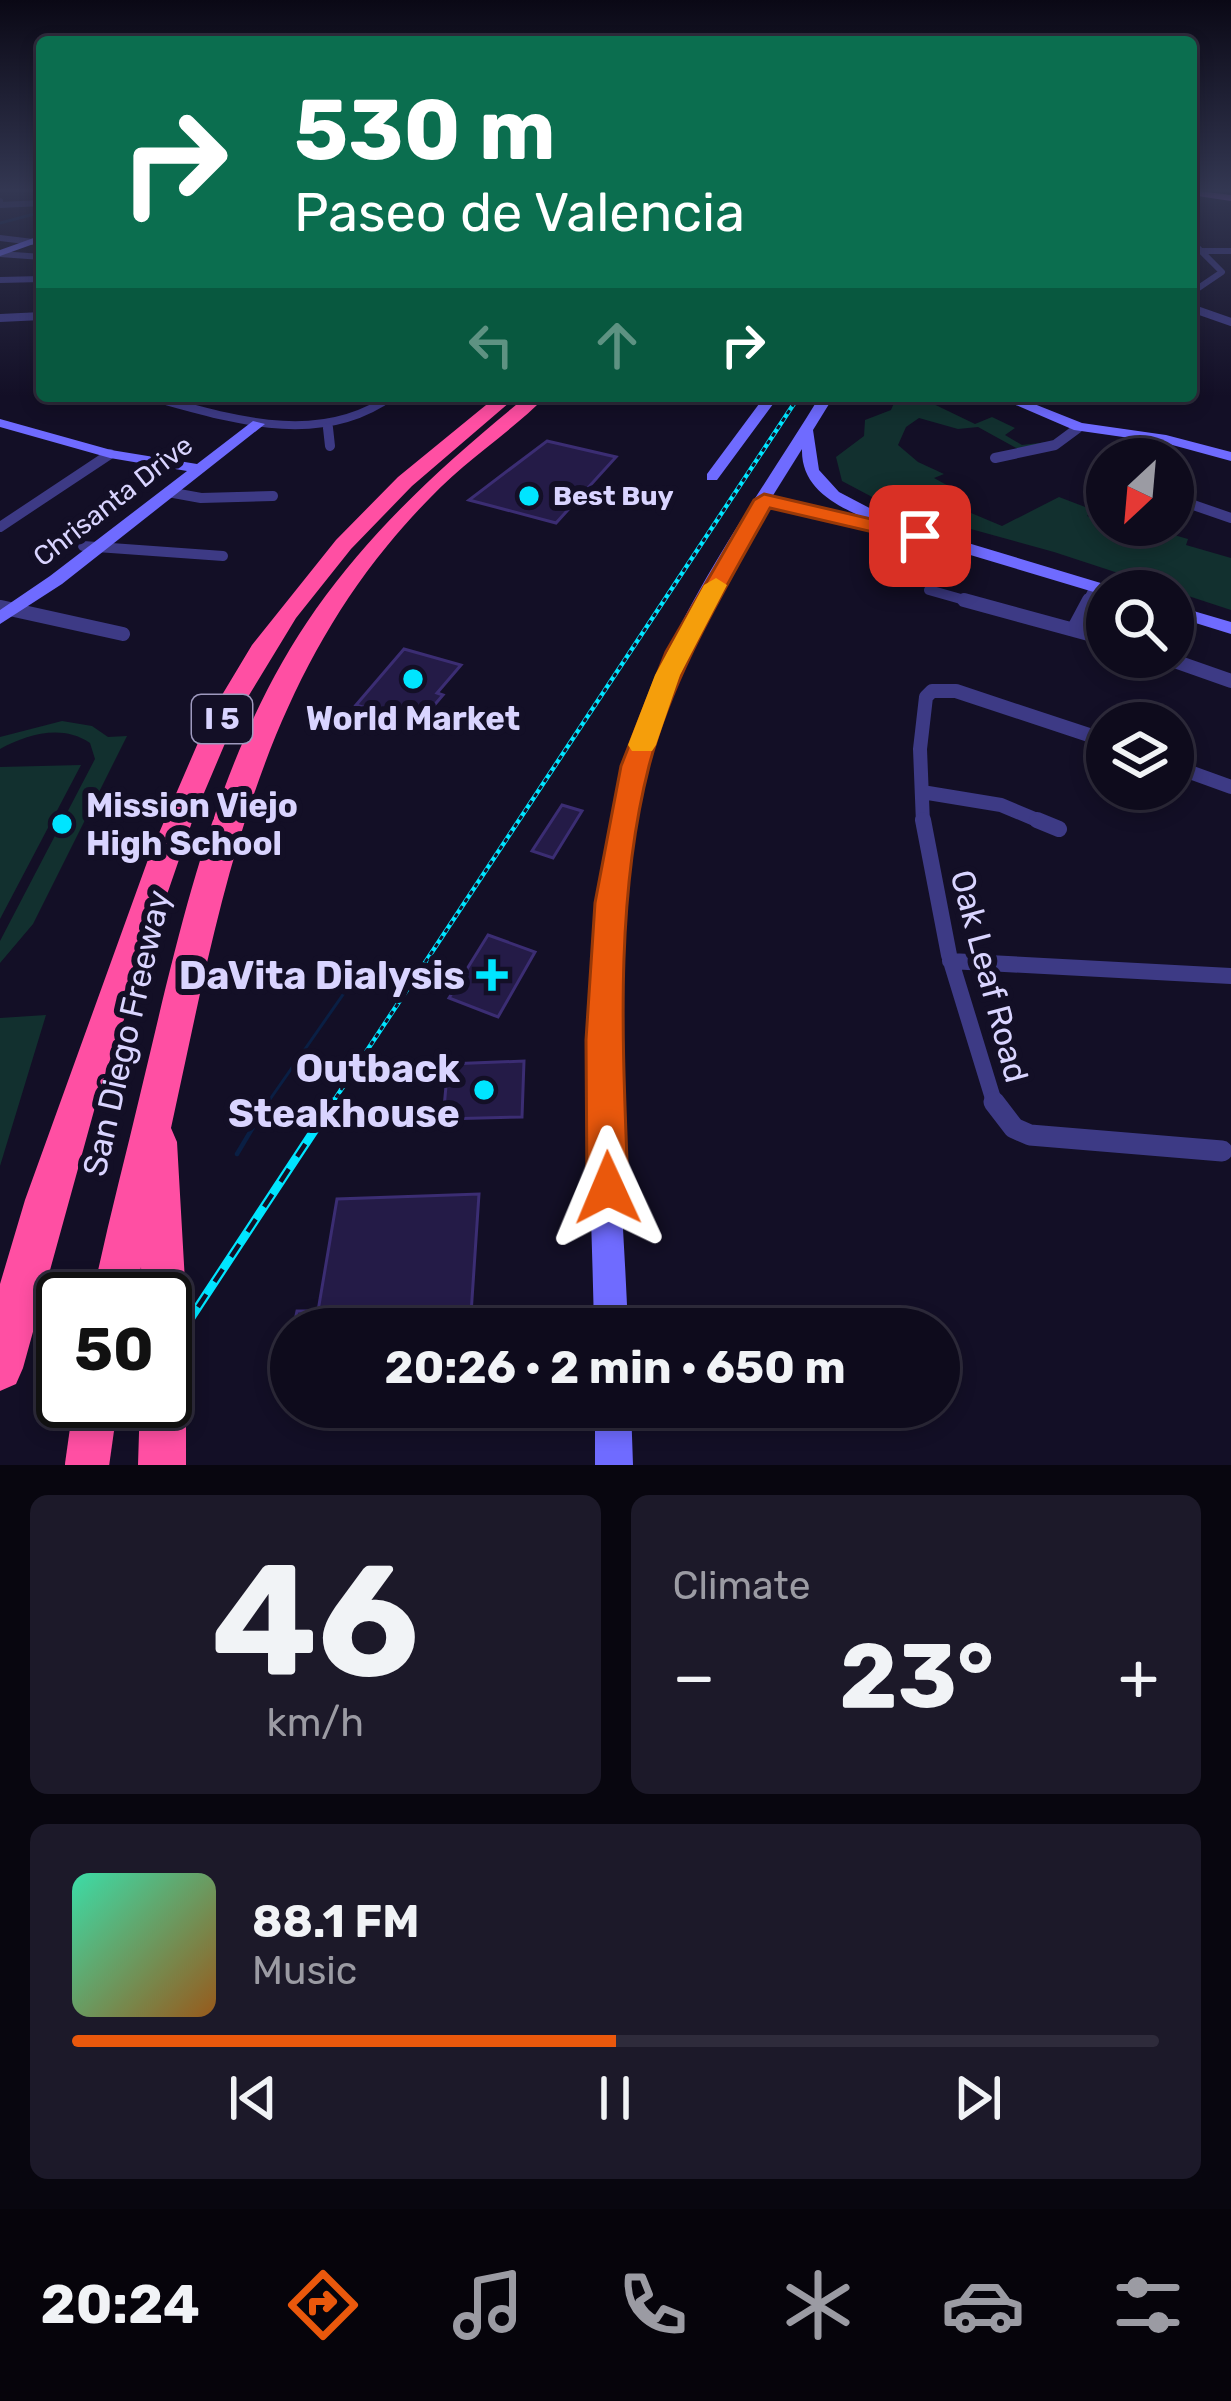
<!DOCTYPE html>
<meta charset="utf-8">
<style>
:root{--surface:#0e0b1c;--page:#1c1929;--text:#f1f3f6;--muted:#9b9ba3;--line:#2e2b3b;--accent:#ea580c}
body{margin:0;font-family:Rubik,sans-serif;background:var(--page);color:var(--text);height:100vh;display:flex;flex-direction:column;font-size:45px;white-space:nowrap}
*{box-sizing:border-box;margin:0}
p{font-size:39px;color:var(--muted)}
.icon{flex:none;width:66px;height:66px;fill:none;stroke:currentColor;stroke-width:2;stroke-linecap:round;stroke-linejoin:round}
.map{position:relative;height:1465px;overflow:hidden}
.sheet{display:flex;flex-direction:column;gap:30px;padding:30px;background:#08060f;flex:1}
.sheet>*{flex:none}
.hud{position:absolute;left:36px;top:36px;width:1161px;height:366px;border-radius:12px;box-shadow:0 6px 18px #0003,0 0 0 3px var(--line);background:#0b6e4f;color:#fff;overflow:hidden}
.needle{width:78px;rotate:206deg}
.controls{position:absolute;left:1086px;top:438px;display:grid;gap:24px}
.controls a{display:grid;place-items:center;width:108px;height:108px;border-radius:50%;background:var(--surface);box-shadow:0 6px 18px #0003,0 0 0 3px var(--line);font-size:60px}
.speed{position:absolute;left:36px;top:1272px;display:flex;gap:24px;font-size:60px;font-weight:700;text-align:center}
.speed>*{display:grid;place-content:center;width:156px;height:156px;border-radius:50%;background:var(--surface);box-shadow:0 6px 18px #0003,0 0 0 3px var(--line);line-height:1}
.speed .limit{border:6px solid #111;border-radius:18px;background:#fff;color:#111}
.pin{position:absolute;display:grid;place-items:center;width:102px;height:102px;color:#fff;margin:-51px;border-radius:24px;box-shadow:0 6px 18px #0006}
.me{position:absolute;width:132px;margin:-66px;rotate:359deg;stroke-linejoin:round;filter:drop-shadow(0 0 9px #0008)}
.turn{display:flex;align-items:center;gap:42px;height:252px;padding:0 60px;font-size:54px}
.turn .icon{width:156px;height:156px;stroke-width:2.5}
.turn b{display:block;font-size:84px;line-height:102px}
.lanes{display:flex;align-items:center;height:114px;padding:0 60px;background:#0003;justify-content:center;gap:60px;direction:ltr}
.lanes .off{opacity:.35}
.big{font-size:90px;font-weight:700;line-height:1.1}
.sheet .tile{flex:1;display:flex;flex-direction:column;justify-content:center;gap:18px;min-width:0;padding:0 42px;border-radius:18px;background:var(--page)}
.sheet .dial{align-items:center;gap:0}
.dial b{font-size:156px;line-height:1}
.song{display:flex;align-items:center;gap:36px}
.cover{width:144px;height:144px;border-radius:18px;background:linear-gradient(135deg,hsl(160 70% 55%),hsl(30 70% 35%))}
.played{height:12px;border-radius:6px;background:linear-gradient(90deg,var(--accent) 50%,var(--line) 50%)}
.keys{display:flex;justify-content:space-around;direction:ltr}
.heat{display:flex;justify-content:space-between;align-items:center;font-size:66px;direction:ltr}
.sheet .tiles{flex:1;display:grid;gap:30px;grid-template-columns:1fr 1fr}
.tile:last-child{grid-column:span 2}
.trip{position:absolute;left:270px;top:1308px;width:690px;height:120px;border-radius:60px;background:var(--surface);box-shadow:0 6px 18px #0003,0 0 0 3px var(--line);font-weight:700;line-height:120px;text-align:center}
.tabs{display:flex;height:192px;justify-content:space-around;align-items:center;background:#06040b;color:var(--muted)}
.tabs .icon{width:84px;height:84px}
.tabs .on{color:var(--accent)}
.tabs b{font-size:54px;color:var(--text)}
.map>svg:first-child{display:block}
.green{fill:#12302f}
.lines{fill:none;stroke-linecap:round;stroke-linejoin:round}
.stream-far1{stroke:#0a1f44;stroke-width:3}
.stream{stroke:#0a1f44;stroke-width:4.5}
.building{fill:#241b47;stroke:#3b2d73;stroke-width:3}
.street-far5{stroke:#3d3a85;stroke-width:6}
.street-far4{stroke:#3d3a85;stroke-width:8}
.street-far3{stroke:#3d3a85;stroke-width:10}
.street-far2{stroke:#3d3a85;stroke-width:14}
.street-far1{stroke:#3d3a85;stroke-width:16}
.street{stroke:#3d3a85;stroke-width:21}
.secondary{fill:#6f6bff;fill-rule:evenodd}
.primary{fill:#c25bff;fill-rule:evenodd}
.highway{fill:#ff4fa3;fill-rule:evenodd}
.rail-far1-casing{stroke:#00e5ff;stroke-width:4.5}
.rail-casing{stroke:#00e5ff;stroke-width:9}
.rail-far1{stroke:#130f26;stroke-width:3;stroke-dasharray:4.5;stroke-linecap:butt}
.rail{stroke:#130f26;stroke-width:4.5;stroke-dasharray:15;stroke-linecap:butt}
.highway-bridge{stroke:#ff4fa3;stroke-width:44}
.route{fill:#ea580c;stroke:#983908;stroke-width:3}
.slow{fill:#f59e0b}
.poi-dot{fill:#00e5ff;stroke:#130f26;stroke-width:4.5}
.labels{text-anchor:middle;stroke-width:12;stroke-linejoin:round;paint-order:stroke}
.far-poi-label{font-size:27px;font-weight:bold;fill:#d9d4ff;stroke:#130f26;text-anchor:start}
.far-street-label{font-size:27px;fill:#d9d4ff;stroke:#130f26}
.shield{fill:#130f26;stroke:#9e99be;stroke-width:3}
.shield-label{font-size:30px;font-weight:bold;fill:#d9d4ff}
.poi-label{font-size:33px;font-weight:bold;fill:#d9d4ff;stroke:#130f26}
.street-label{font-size:33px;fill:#d9d4ff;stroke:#130f26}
.near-poi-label{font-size:39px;font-weight:bold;fill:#d9d4ff;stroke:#130f26;text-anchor:end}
</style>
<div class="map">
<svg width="1231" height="1465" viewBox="0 0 1231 1465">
<rect width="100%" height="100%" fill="#130f26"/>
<!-- green -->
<path class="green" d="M897,396h20l58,28 17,-7 23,11 -10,7 17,10 26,-3 -28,8 -42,-23 -20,2 -39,-11 -13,9 -8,18 20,17 26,12 -10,4 29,16 -11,11 50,21 57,-29 34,13 -6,6c33,11 64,11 101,23l-2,6 45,13v52l-177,-58 -163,-45 -49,-26 -6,-24 28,-21 1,-16 26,-10z
M62,721l30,5 16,11 19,-1 -94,188 -33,39v-22l95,-182 -5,-16c-28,-19 -62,-9 -90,6v-12z
M81,765l-81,154v-152z
M46,1015l-46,151v-148z"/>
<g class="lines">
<!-- stream-far1 -->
<path class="stream-far1" d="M0,223l42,-11
M266,1105l90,-129"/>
<!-- stream -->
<path class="stream" d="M237,1154l31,-52"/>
</g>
<!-- building -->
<path class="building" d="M547,441l69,16 -60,66 -87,-23z
M404,649l57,16 -24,28 6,2 -12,14 -6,-2 -13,15 -56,-17z
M562,805l20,6 -29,47 -21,-7z
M488,935l47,17 -37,65 -49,-19z
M524,1061l-2,56 -79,2 5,-55z
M479,1194l-9,135h-177l4,-18h21l19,-112z"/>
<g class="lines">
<!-- street-far5 -->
<path class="street-far5" d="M0,201v4l42,-2
M0,238l33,4
M1191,241l31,31 -31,21
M1202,251h29
M0,254l42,3
M0,280l42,-1"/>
<!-- street-far4 -->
<path class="street-far4" d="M1191,308l40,14
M0,318l42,-2
M148,396c81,22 170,53 244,0
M328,423l1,8
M1074,431l5,-4"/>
<!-- street-far3 -->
<path class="street-far3" d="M328,428l2,18
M995,458l60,-13 23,-17
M168,492l33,6 72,-2
M1173,498l58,20
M0,527l110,-73
M83,546l140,10
M929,590l46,13
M1087,603l8,-16"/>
<!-- street-far2 -->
<path class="street-far2" d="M964,600l143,39
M1,607l122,27
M1074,628l15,-28
M1163,657l68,24
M1173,766l58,21
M922,792l79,13 43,18
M923,823l-3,-74 6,-52 6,-6h24l151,50"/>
<!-- street-far1 -->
<path class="street-far1" d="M923,820l26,135 46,150
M1037,820l22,9
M950,961l281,15"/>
<!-- street -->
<path class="street" d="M994,1102l20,26 16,7 192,16"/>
<!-- secondary -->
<path class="secondary" d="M42,235v6l-42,15v-6z
M765,396h14l-62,84h-10v-6z
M820,396h14l-21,34 6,40 20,22 40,21 2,3 -8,5 85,19 156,47 3,4h-10v5l-160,-48 -180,-43c-51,85 -96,171 -122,266 -48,180 -24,375 -17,558h-34c-4,-211 -24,-431 54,-632 42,-108 112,-203 172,-301zM802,449c-1,39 33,56 65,70l-95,-22z
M995,396h19l68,27 84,12 65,17v9l-66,-18 -91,-13z
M0,419l111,31 86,14 56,-43 12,3 -203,160 -62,40v-14l50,-34 137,-105 -77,-13 -110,-31z
M1173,605l58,17v12l-58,-18z
M595,1407h36l2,58h-38z"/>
<!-- primary -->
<path class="primary" d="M1191,190l40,5v6l-40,-6z"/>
<!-- highway -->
<path class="highway" d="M497,396h20l-105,90 -61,63 -55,69 -59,97 -44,104 -93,270 -77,279 -7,16 -16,7v-107l25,-84 125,-346 60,-139 42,-70 84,-105 62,-63z
M527,396h19c-25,26 -56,48 -83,71 -27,23 -54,52 -76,79 -137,167 -171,377 -216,582l6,14 9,157 -7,15 -14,6v-21h-23l-1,-32 -5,32h-44c14,-69 32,-136 48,-204 40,-166 76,-344 176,-486 59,-83 132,-149 211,-213z
M165,1378l15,6 6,17v64h-48l2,-64h25z"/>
<!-- rail-far1 casing -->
<g class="rail-far1-casing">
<path id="rail-far1" d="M331,1105l468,-709"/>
</g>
<!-- rail casing -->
<g class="rail-casing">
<path id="rail" d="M165,1357l168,-255
M78,1465l42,-64"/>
</g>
<!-- rail-far1 -->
<use href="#rail-far1" class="rail-far1"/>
<!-- rail -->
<use href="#rail" class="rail"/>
<!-- highway-bridge -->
<path class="highway-bridge" d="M87,1465l9,-64"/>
</g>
<!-- sky -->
<linearGradient id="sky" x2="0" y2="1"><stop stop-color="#0a0815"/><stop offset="0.48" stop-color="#333752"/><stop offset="1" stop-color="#333752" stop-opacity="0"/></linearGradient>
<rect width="1231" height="396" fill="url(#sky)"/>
<!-- route -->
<path class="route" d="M764,494l163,38 3,4 -10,7 -150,-35c-46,83 -97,166 -121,258 -35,137 -26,283 -21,422l-6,15 -14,6 -15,-6 -6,-15 -1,-148 9,-137 26,-137 45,-114 88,-152z"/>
<!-- slow -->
<path class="slow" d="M716,578l11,7 -47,90 -24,70 -4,6h-20l-4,-6 27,-70 49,-90z"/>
<!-- markers -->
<g class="poi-dot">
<circle cx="529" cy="496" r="12"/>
<circle cx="413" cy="679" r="12"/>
<circle cx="62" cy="824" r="12"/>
<path d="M486 957h12v12h12v12h-12v12h-12v-12h-12v-12h12z"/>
<circle cx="484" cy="1090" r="12"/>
</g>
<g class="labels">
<!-- far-poi labels -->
<g class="far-poi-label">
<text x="553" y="505">Best Buy</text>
</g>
<!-- far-street labels -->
<g class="far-street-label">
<text transform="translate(113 501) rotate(-38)" y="9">Chrisanta Drive</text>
</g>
<!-- shield labels -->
<rect class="shield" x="192" y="695" width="60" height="48" rx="9"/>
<g class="shield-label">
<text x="222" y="729">I 5</text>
</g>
<!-- poi labels -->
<g class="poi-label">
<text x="413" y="730">World Market</text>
<text x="86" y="817" text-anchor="start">Mission Viejo<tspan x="86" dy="38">High School</tspan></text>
</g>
<!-- street labels -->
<g class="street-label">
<text transform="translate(990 976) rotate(75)" y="12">Oak Leaf Road</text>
<text transform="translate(126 1033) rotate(-77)" y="12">San Diego Freeway</text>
</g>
<!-- near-poi labels -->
<g class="near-poi-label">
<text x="465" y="989">DaVita Dialysis</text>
<text x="460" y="1082">Outback<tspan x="460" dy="45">Steakhouse</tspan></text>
</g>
</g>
</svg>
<div class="controls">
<a><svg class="needle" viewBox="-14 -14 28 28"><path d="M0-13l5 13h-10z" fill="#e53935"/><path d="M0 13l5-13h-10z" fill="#9b9ba3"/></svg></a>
<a><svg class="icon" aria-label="search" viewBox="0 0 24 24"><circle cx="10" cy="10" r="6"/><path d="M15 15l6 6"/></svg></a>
<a><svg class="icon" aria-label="layers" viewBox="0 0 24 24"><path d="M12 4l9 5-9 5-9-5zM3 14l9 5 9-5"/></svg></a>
</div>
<div class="speed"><div class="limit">50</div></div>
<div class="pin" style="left:920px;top:536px;background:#d93025"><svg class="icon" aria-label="arrive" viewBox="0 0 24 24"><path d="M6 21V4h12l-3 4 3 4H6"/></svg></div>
<svg class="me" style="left:608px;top:1188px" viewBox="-20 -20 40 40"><path d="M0-17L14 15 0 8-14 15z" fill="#ea580c" stroke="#fff" stroke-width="4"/></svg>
<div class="trip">20:26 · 2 min · 650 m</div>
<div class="hud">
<div class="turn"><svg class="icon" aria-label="right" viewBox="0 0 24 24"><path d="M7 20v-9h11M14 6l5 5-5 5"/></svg><div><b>530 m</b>Paseo de Valencia</div></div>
<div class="lanes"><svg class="icon off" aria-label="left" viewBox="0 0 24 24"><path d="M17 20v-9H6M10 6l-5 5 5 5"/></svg><svg class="icon off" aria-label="ahead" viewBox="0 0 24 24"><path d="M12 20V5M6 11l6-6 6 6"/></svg><svg class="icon" aria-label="right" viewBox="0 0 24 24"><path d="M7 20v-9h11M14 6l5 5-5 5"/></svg></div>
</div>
</div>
<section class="sheet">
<div class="tiles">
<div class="tile dial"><b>46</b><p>km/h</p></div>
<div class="tile"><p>Climate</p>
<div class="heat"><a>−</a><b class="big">23°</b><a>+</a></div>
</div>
<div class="tile">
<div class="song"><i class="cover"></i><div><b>88.1 FM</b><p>Music</p></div></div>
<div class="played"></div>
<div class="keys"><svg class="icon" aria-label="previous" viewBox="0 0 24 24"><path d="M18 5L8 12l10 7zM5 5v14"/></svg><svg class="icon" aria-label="pause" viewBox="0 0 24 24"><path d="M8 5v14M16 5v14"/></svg><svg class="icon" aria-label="next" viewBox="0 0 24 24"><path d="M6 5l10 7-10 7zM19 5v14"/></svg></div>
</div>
</div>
</section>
<nav class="tabs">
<b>20:24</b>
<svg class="icon on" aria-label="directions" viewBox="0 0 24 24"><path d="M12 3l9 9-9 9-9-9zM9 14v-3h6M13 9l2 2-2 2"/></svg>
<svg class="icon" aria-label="music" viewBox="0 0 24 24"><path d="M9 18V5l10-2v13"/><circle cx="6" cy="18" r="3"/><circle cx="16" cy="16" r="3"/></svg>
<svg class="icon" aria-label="phone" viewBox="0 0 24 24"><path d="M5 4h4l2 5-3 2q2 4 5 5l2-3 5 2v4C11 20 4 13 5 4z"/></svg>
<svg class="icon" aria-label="climate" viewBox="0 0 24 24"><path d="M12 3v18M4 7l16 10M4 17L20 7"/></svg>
<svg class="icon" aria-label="car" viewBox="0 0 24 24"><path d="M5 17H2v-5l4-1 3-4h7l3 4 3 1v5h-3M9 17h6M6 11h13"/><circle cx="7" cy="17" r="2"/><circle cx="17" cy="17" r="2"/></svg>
<svg class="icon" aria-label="filters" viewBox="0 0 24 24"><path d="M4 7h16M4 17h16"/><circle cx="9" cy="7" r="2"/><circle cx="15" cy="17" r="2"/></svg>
</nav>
